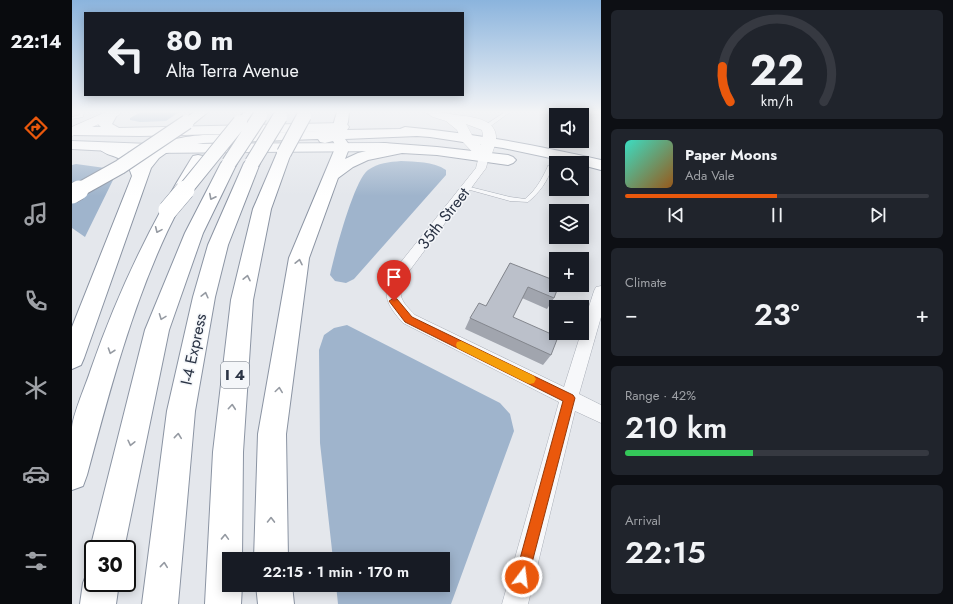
<!DOCTYPE html>
<meta charset="utf-8">
<style>
:root{--surface:#171b24;--page:#20242c;--text:#f1f3f6;--muted:#9ea1a6;--line:#363941;--accent:#ea580c}
body{margin:0;font-family:Jost,sans-serif;background:var(--page);color:var(--text);height:100vh;display:flex;flex-direction:column;font-size:15px;white-space:nowrap}
*{box-sizing:border-box;margin:0}
p{font-size:13px;color:var(--muted)}
.icon{flex:none;width:22px;height:22px;fill:none;stroke:currentColor;stroke-width:2;stroke-linecap:round;stroke-linejoin:round}
.map{position:relative;flex:1;overflow:hidden}
.side{display:flex;flex-direction:column;gap:10px;padding:10px;background:#0d0f14;width:352px}
.side>*{flex:none}
.top-card{position:absolute;left:12px;top:12px;width:380px;height:84px;border-radius:0px;box-shadow:0 2px 10px #0003;background:#171b24;color:var(--text);overflow:hidden}
.controls{position:absolute;left:477px;top:108px;display:grid;gap:8px}
.controls a{display:grid;place-items:center;width:40px;height:40px;border-radius:0px;background:var(--surface);box-shadow:0 2px 10px #0003;font-size:20px}
.speed{position:absolute;left:12px;top:540px;display:flex;gap:8px;font-size:20px;font-weight:700;text-align:center}
.speed>*{display:grid;place-content:center;width:52px;height:52px;border-radius:50%;background:var(--surface);box-shadow:0 2px 10px #0003;line-height:1}
.speed .limit{border:2px solid #111;border-radius:6px;background:#fff;color:#111}
.pin{position:absolute;display:grid;place-items:center;width:34px;height:34px;color:#fff;margin:-41px -17px;border-radius:50% 50% 50% 0;rotate:-45deg;box-shadow:0 0 4px #0007}
.pin .icon{rotate:45deg}
.me{position:absolute;width:44px;margin:-22px;rotate:15deg;stroke-linejoin:round;filter:drop-shadow(0 0 3px #0008)}
.turn{display:flex;align-items:center;gap:14px;height:84px;padding:0 16px;font-size:18px}
.turn .icon{width:52px;height:52px;stroke-width:2.5}
.turn b{display:block;font-size:28px;line-height:34px}
.big{font-size:30px;font-weight:600;line-height:1.1}
.side .widget{flex:1;display:flex;flex-direction:column;justify-content:center;gap:6px;min-width:0;padding:0 14px;border-radius:6px;background:var(--page)}
.side .dial{align-items:center;gap:0}
.dial svg{height:104px;overflow:visible;fill:none;stroke:var(--line);stroke-width:7;stroke-linecap:round;text-anchor:middle}
.dial text{fill:var(--text);stroke:none}
.song{display:flex;align-items:center;gap:12px}
.cover{width:48px;height:48px;border-radius:6px;background:linear-gradient(135deg,hsl(170 70% 55%),hsl(30 70% 35%))}
.played{height:4px;border-radius:2px;background:linear-gradient(90deg,var(--accent) 50%,var(--line) 50%)}
.keys{display:flex;justify-content:space-around;direction:ltr}
.heat{display:flex;justify-content:space-between;align-items:center;font-size:22px;direction:ltr}
.charge{height:6px;border-radius:3px;background:linear-gradient(90deg,#34c759 42%,var(--line) 0)}
.trip{position:absolute;left:150px;top:552px;width:228px;height:40px;border-radius:0px;background:var(--surface);box-shadow:0 2px 10px #0003;font-weight:600;line-height:40px;text-align:center}
main{display:flex;flex:1;min-height:0}
.menu{display:flex;flex-direction:column;width:72px;justify-content:space-around;align-items:center;background:#090b0e;color:var(--muted)}
.menu .icon{width:28px;height:28px}
.menu .active{color:var(--accent)}
.menu b{font-size:18px;color:var(--text)}
.map>svg:first-child{display:block}
.water{fill:#9fb4cc}
.lines{fill:none;stroke-linecap:round;stroke-linejoin:round}
.lane-casing{stroke:#a9aeb7;stroke-width:1}
.street-casing{stroke:#a9aeb7;stroke-width:1}
.secondary-casing{stroke:#a9aeb7;stroke-width:1}
.primary-casing{stroke:#a3abb8;stroke-width:2}
.highway-casing{stroke:#8b94a3;stroke-width:2}
.lane{fill:#f7f8fa;fill-rule:evenodd}
.street{fill:#f7f8fa;fill-rule:evenodd}
.secondary{fill:#fff;fill-rule:evenodd}
.primary{fill:#fff;fill-rule:evenodd}
.highway{fill:#fff;fill-rule:evenodd}
.highway-bridge-far1-casing{stroke:#8b94a3;stroke-width:16;stroke-linecap:butt}
.highway-bridge-casing{stroke:#8b94a3;stroke-width:20;stroke-linecap:butt}
.highway-bridge-far1{stroke:#fff;stroke-width:14}
.highway-bridge{stroke:#fff;stroke-width:19}
.wall{fill:#a1a5ae}
.building{fill:#bbc0ca;stroke:#83868d}
.oneway{stroke:#959aa2}
.route{fill:#ea580c;stroke:#983908}
.slow{fill:#f59e0b}
.labels{text-anchor:middle;stroke-width:3;stroke-linejoin:round;paint-order:stroke}
.shield{fill:#f4f6f9;stroke:#676e7b;stroke-width:1}
.shield-label{font-size:15px;font-weight:bold;fill:#2b3445}
.street-label{font-size:16px;fill:#2b3445;stroke:#f4f6f9}
</style>
<main>
<nav class="menu">
<b>22:14</b>
<svg class="icon active" aria-label="directions" viewBox="0 0 24 24"><path d="M12 3l9 9-9 9-9-9zM9 14v-3h6M13 9l2 2-2 2"/></svg>
<svg class="icon" aria-label="music" viewBox="0 0 24 24"><path d="M9 18V5l10-2v13"/><circle cx="6" cy="18" r="3"/><circle cx="16" cy="16" r="3"/></svg>
<svg class="icon" aria-label="phone" viewBox="0 0 24 24"><path d="M5 4h4l2 5-3 2q2 4 5 5l2-3 5 2v4C11 20 4 13 5 4z"/></svg>
<svg class="icon" aria-label="climate" viewBox="0 0 24 24"><path d="M12 3v18M4 7l16 10M4 17L20 7"/></svg>
<svg class="icon" aria-label="car" viewBox="0 0 24 24"><path d="M5 17H2v-5l4-1 3-4h7l3 4 3 1v5h-3M9 17h6M6 11h13"/><circle cx="7" cy="17" r="2"/><circle cx="17" cy="17" r="2"/></svg>
<svg class="icon" aria-label="filters" viewBox="0 0 24 24"><path d="M4 7h16M4 17h16"/><circle cx="9" cy="7" r="2"/><circle cx="15" cy="17" r="2"/></svg>
</nav>
<div class="map">
<svg width="529" height="604" viewBox="0 0 529 604">
<rect width="100%" height="100%" fill="#e4e7ec"/>
<!-- water -->
<path class="water" d="M69,112h38l-13,9 -26,1 -10,-2v-2z
M329,161c14,1 32,0 45,9v5l-92,104 -8,4 -11,-2 -5,-6c4,-19 24,-95 38,-105 10,-7 21,-8 33,-9z
M4,164l29,4 7,5 1,7 -28,57 -13,-9v-63z
M275,325l153,78 10,11 4,17 -63,173h-113l-2,-19h107v-26h-110l-13,-116 -1,-93 5,-15 10,-7z"/>
<g class="lines">
<!-- lane casing -->
<g class="lane-casing">
<path id="lane" d="M8,112h4l-1,5 -11,2v-2l8,-2z
M433,112h5l-22,16h-4v-2z
M476,166l4,1c-4,14 -13,26 -24,35l-18,-1 -47,-13 3,-2 44,11 15,2c11,-9 17,-20 23,-33z"/>
</g>
<!-- street casing -->
<g class="street-casing">
<path id="street" d="M412,153l5,3 -3,12 -82,110c-7,18 -3,23 11,37l149,72 17,-54h1v-5l12,-37 2,-4 5,-1v31l-22,77 22,11v18l-26,-12 -47,193h-26l57,-202 -156,-79c-15,-17 -23,-28 -10,-51l83,-104 3,-12z"/>
</g>
<!-- secondary casing -->
<g class="secondary-casing">
<path id="secondary" d="M34,112h15l-2,3 -47,21v-9z
M353,112c11,-1 20,1 31,3 17,2 46,4 39,30 -2,5 -3,10 -6,14l-5,1 -5,-1 -17,-18 -5,-11 -11,-9 -13,-4zM394,124l16,6 1,5 -2,10 -8,-8z"/>
</g>
<!-- primary casing -->
<g class="primary-casing">
<path id="primary" d="M35,112h10l1,1 -6,11 7,4 223,-5 5,1 2,3 -2,3 -5,1 -202,5 -68,-1v-8h29l-3,-3z
M0,141l78,3 234,-1 5,1 2,3 -2,3 -5,1 -234,2 -78,-4z"/>
</g>
<!-- highway casing -->
<g class="highway-casing">
<path id="highway" d="M122,112h14l-16,13h-10l-2,-3z
M173,112h14l-14,13h-10l-2,-3z
M265,112h12l-1,10 -3,8 55,-1 5,-2c66,6 131,18 196,33v10l-19,-5v-2h-8l-71,-15 -73,-11 -13,-1 -72,3 5,7 -5,13 13,-6 20,-5 1,-4 5,-1 53,4 71,8 5,2 3,3 -3,3 -5,2 -71,-10 -35,-2 -34,7 -15,7 -15,11 -29,80 -23,176 2,125h-34l4,-125 31,-176 47,-112 -3,-5 -8,2 -5,-1 -2,-3 -115,4 -18,3 -19,7 -7,5 -8,10 -67,190 -3,7 -9,4v-42l60,-151c-7,-25 -25,-16 -34,-29l2,-3c13,-3 31,8 40,17 14,-20 40,-24 63,-26l116,-4 1,-4 5,-1 7,3z
M212,149l5,1 2,3 -20,56 -18,91 -10,152 -1,107h-13v26h13l-1,19h-36l8,-152 18,-152 22,-91 24,-56 2,-3z
M126,155l5,1 2,3c-13,24 -26,48 -38,73 -36,77 -58,161 -80,243l-4,11 -11,4c0,-19 0,-45 0,-63 2,-16 14,-42 19,-58 26,-74 58,-143 100,-210l2,-3z
M157,158l5,2 3,3 -34,70 -34,97 -45,219h-31v7l-3,-7 55,-219 40,-97 36,-70 3,-3z
M180,158l5,2 3,3 -32,82 -13,52 -20,114 -17,193h-36l25,-193 26,-114 15,-52 36,-82 3,-3z
M21,568v15h26l-3,21h-36l3,-21 5,-13z
M184,585h36l2,19h-36z"/>
</g>
<!-- lane -->
<use href="#lane" class="lane"/>
<!-- street -->
<use href="#street" class="street"/>
<!-- secondary -->
<use href="#secondary" class="secondary"/>
<!-- primary -->
<use href="#primary" class="primary"/>
<!-- highway -->
<use href="#highway" class="highway"/>
<!-- highway-bridge-far1 casing -->
<g class="highway-bridge-far1-casing">
<path id="highway-bridge-far1" d="M212,153l20,-37
M157,163l31,-47
M180,163l28,-46
M5,191l43,-24 67,-45
M112,191l56,-69"/>
</g>
<!-- highway-bridge casing -->
<g class="highway-bridge-casing">
<path id="highway-bridge" d="M0,194l7,-4
M96,210l17,-20"/>
</g>
<!-- highway-bridge-far1 -->
<use href="#highway-bridge-far1" class="highway-bridge-far1"/>
<!-- highway-bridge -->
<use href="#highway-bridge" class="highway-bridge"/>
</g>
<!-- wall -->
<path class="wall" d="M438,263l44,35 -7,11 -25,-11 -9,19 38,38 -8,10 -78,-36 5,-11 16,-12z"/>
<!-- building -->
<path class="building" d="M438,263l46,18v4h3l-5,13 -26,-11 -15,30 45,20 -7,18 -81,-37 9,-15 7,3z"/>
<!-- one-way arrows -->
<defs><path id="oneway-chevron" d="M-2-3.5L2.5 0L-2 3.5" fill="none" stroke-width="1.6" stroke-linecap="round" stroke-linejoin="round"/></defs>
<g class="oneway">
<use href="#oneway-chevron" transform="translate(140 197) rotate(117)"/>
<use href="#oneway-chevron" transform="translate(86 230) rotate(114)"/>
<use href="#oneway-chevron" transform="translate(227 262) rotate(-78)"/>
<use href="#oneway-chevron" transform="translate(175 278) rotate(-78)"/>
<use href="#oneway-chevron" transform="translate(133 295) rotate(-76)"/>
<use href="#oneway-chevron" transform="translate(90 317) rotate(111)"/>
<use href="#oneway-chevron" transform="translate(39 351) rotate(109)"/>
<use href="#oneway-chevron" transform="translate(207 390) rotate(-82)"/>
<use href="#oneway-chevron" transform="translate(160 407) rotate(-85)"/>
<use href="#oneway-chevron" transform="translate(106 436) rotate(-84)"/>
<use href="#oneway-chevron" transform="translate(59 443) rotate(103)"/>
<use href="#oneway-chevron" transform="translate(199 520) rotate(-89)"/>
<use href="#oneway-chevron" transform="translate(153 537) rotate(-88)"/>
<use href="#oneway-chevron" transform="translate(92 565) rotate(-84)"/>
</g>
<!-- sky -->
<linearGradient id="sky" x2="0" y2="1"><stop stop-color="#8bb4dd"/><stop offset="0.57" stop-color="#f3f4f6"/><stop offset="1" stop-color="#f3f4f6" stop-opacity="0"/></linearGradient>
<rect width="529" height="196" fill="url(#sky)"/>
<!-- route -->
<path class="route" d="M322,298l3,1 15,18 161,78 2,3 -48,184 -5,3 -5,-3 -2,-5 48,-176 -158,-79 -16,-21z"/>
<!-- slow -->
<path class="slow" d="M389,341l73,35 2,3 -2,4 -4,1 -3,-1 -70,-35 -1,-3 1,-3z"/>
<g class="labels">
<!-- shield labels -->
<rect class="shield" x="149" y="362" width="28" height="26" rx="3"/>
<g class="shield-label">
<text x="163" y="380">I 4</text>
</g>
<!-- street labels -->
<g class="street-label">
<text transform="translate(371 218) rotate(-52)" y="6">35th Street</text>
<text transform="translate(121 349) rotate(-78)" y="6">I-4 Express</text>
</g>
</g>
</svg>
<div class="controls">
<a><svg class="icon" aria-label="sound" viewBox="0 0 24 24"><path d="M4 9h4l5-4v14l-5-4H4zM17 9q2 3 0 6"/></svg></a>
<a><svg class="icon" aria-label="search" viewBox="0 0 24 24"><circle cx="10" cy="10" r="6"/><path d="M15 15l6 6"/></svg></a>
<a><svg class="icon" aria-label="layers" viewBox="0 0 24 24"><path d="M12 4l9 5-9 5-9-5zM3 14l9 5 9-5"/></svg></a>
<a>+</a>
<a>−</a>
</div>
<div class="speed"><div class="limit">30</div></div>
<div class="pin" style="left:322px;top:301px;background:#d93025"><svg class="icon" aria-label="arrive" viewBox="0 0 24 24"><path d="M6 21V4h12l-3 4 3 4H6"/></svg></div>
<svg class="me" style="left:450px;top:577px" viewBox="-20 -20 40 40"><circle r="17" fill="#ea580c" stroke="#fff" stroke-width="3"/><path d="M0-11L8 9 0 5-8 9z" fill="#fff"/></svg>
<div class="trip">22:15 · 1 min · 170 m</div>
<div class="top-card">
<div class="turn"><svg class="icon" aria-label="left" viewBox="0 0 24 24"><path d="M17 20v-9H6M10 6l-5 5 5 5"/></svg><div><b>80 m</b>Alta Terra Avenue</div></div>
</div>
</div>
<section class="side">
<div class="widget dial"><svg viewBox="0 0 100 80">
<path d="M14 69A42 42 0 1 1 86 69"/>
<path d="M14 69A42 42 0 0 1 8 42" stroke="#ea580c"/>
<text x="50" y="56" font-size="32" font-weight="700">22</text>
<text x="50" y="72" font-size="11">km/h</text>
</svg></div>
<div class="widget">
<div class="song"><i class="cover"></i><div><b>Paper Moons</b><p>Ada Vale</p></div></div>
<div class="played"></div>
<div class="keys"><svg class="icon" aria-label="previous" viewBox="0 0 24 24"><path d="M18 5L8 12l10 7zM5 5v14"/></svg><svg class="icon" aria-label="pause" viewBox="0 0 24 24"><path d="M8 5v14M16 5v14"/></svg><svg class="icon" aria-label="next" viewBox="0 0 24 24"><path d="M6 5l10 7-10 7zM19 5v14"/></svg></div>
</div>
<div class="widget"><p>Climate</p>
<div class="heat"><a>−</a><b class="big">23°</b><a>+</a></div>
</div>
<div class="widget"><p>Range · 42%</p><b class="big">210 km</b><div class="charge"></div></div>
<div class="widget"><p>Arrival</p><b class="big">22:15</b></div>
</section>
</main>
